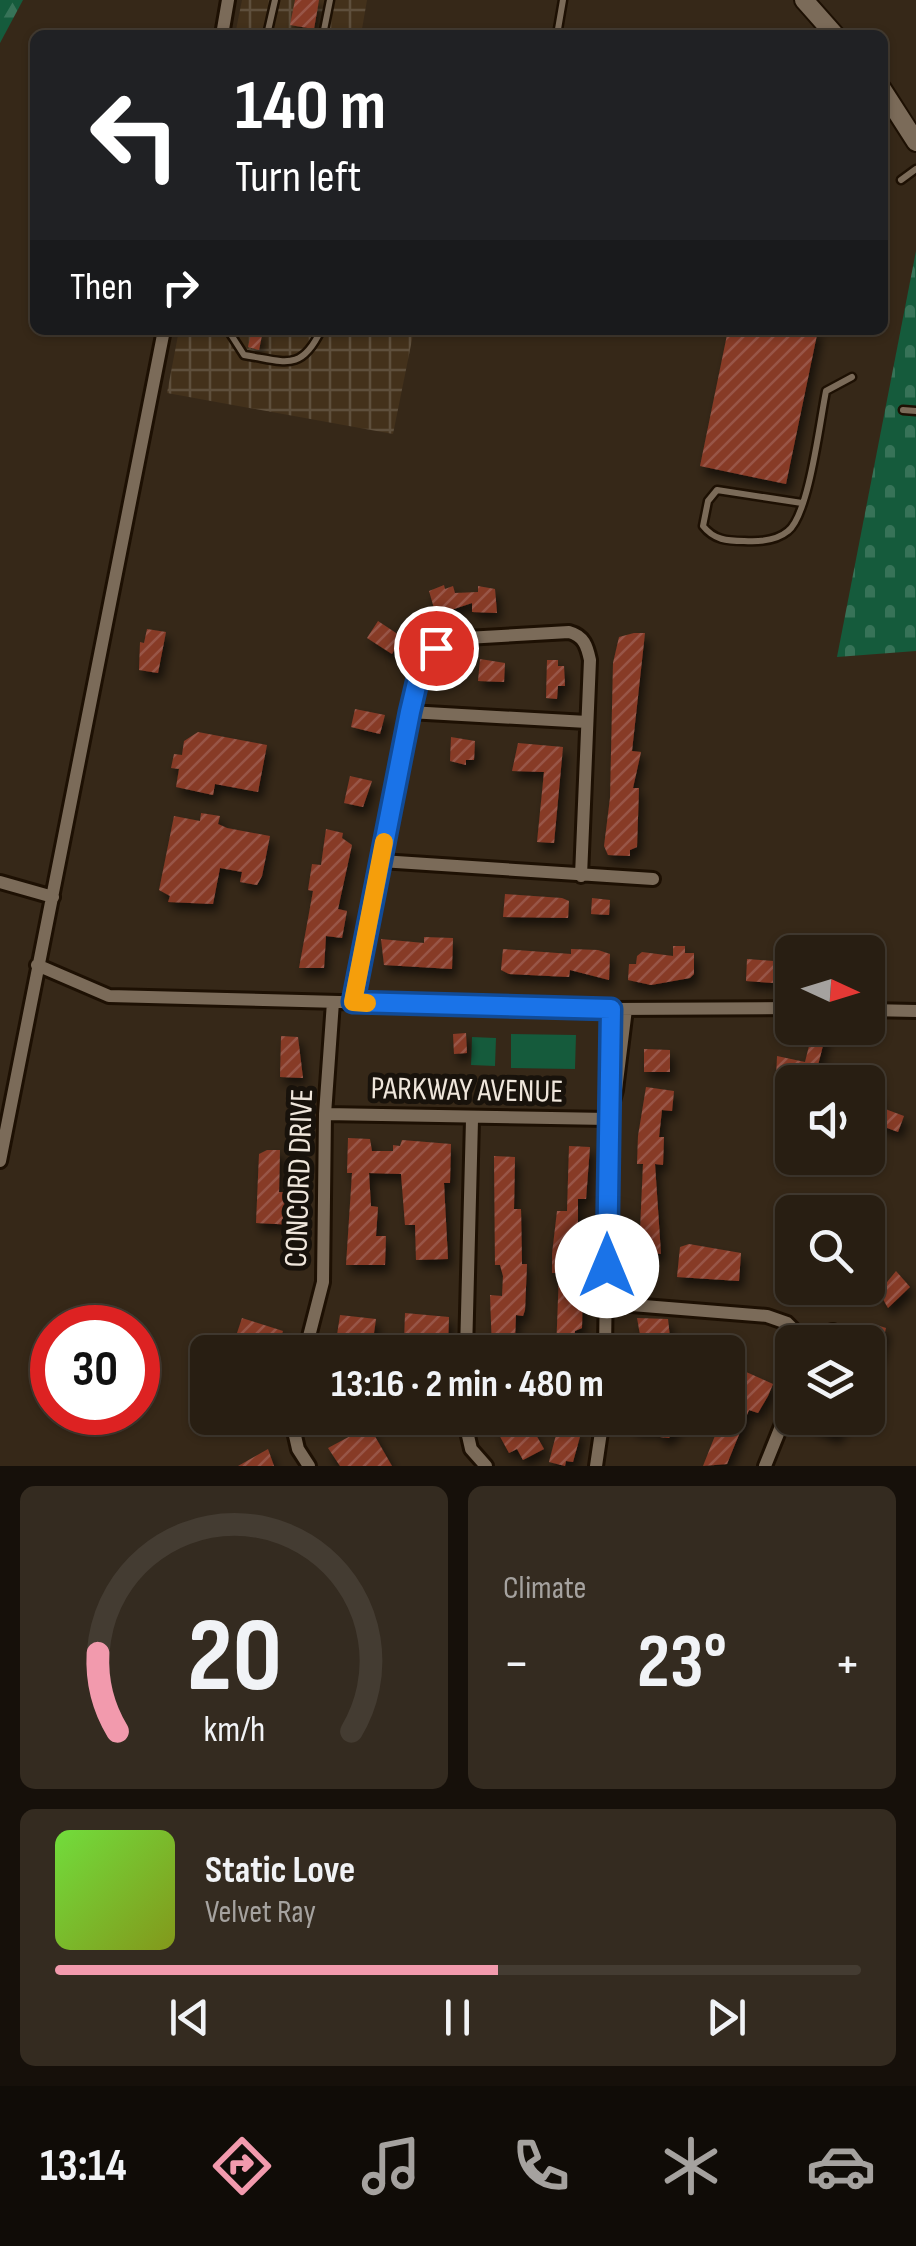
<!DOCTYPE html>
<meta charset="utf-8">
<style>
:root{--surface:#281e12;--page:#342b20;--text:#f1f3f6;--muted:#a5a29f;--line:#443c32;--accent:#f29aad}
body{margin:0;font-family:"Sofia Sans Condensed",sans-serif;background:var(--page);color:var(--text);height:100vh;display:flex;flex-direction:column;font-size:38px;white-space:nowrap}
*{box-sizing:border-box;margin:0}
p{font-size:32px;color:var(--muted)}
.icon{flex:none;width:55px;height:55px;fill:none;stroke:currentColor;stroke-width:2;stroke-linecap:round;stroke-linejoin:round}
.map{position:relative;height:1466px;overflow:hidden}
.panel{display:flex;flex-direction:column;gap:20px;padding:20px;background:#16100a;flex:1}
.panel>*{flex:none}
.hud{position:absolute;left:30px;top:30px;width:858px;height:305px;border-radius:15px;box-shadow:0 2px 8px #0004,0 0 0 2px var(--line);background:#202124;color:#fff;overflow:hidden}
.needle{width:65px;rotate:94deg}
.fabs{position:absolute;left:775px;top:935px;display:grid;gap:20px}
.fabs a{display:grid;place-items:center;width:110px;height:110px;border-radius:15px;background:var(--surface);box-shadow:0 2px 8px #0004,0 0 0 2px var(--line);font-size:50px}
.speed{position:absolute;left:30px;top:1305px;display:flex;gap:20px;font-size:50px;font-weight:700;text-align:center}
.speed>*{display:grid;place-content:center;width:130px;height:130px;border-radius:50%;background:var(--surface);box-shadow:0 2px 8px #0004,0 0 0 2px var(--line);line-height:1}
.speed .limit{border:15px solid #d22;background:#fff;color:#111}
.pin{position:absolute;display:grid;place-items:center;width:85px;height:85px;color:#fff;margin:-42px;border:5px solid #fff;border-radius:50%;box-shadow:0 2px 10px #0007}
.me{position:absolute;width:110px;margin:-55px;rotate:0deg;stroke-linejoin:round;filter:drop-shadow(0 0 8px #0008)}
.turn{display:flex;align-items:center;gap:35px;height:210px;padding:0 40px;font-size:45px}
.turn .icon{width:130px;height:130px;stroke-width:2.5}
.turn b{display:block;font-size:70px;line-height:85px}
.then{display:flex;align-items:center;height:95px;padding:0 40px;background:#0003;gap:20px;font-size:38px}
.big{font-size:75px;font-weight:700;line-height:1.1}
.panel .tile{flex:1;display:flex;flex-direction:column;justify-content:center;gap:15px;min-width:0;padding:0 35px;border-radius:15px;background:var(--page)}
.panel .dial{align-items:center;gap:0}
.dial svg{height:260px;overflow:visible;fill:none;stroke:var(--line);stroke-width:7;stroke-linecap:round;text-anchor:middle}
.dial text{fill:var(--text);stroke:none}
.song{display:flex;align-items:center;gap:30px}
.cover{width:120px;height:120px;border-radius:15px;background:linear-gradient(135deg,hsl(100 70% 55%),hsl(70 70% 35%))}
.played{height:10px;border-radius:5px;background:linear-gradient(90deg,var(--accent) 55%,var(--line) 55%)}
.keys{display:flex;justify-content:space-around;direction:ltr}
.heat{display:flex;justify-content:space-between;align-items:center;font-size:55px;direction:ltr}
.panel .tiles{flex:1;display:grid;gap:20px;grid-template-columns:1fr 1fr}
.tile:last-child{grid-column:span 2}
.trip{position:absolute;left:190px;top:1335px;width:555px;height:100px;border-radius:15px;background:var(--surface);box-shadow:0 2px 8px #0004,0 0 0 2px var(--line);font-weight:700;line-height:100px;text-align:center}
.dock{display:flex;height:160px;justify-content:space-around;align-items:center;background:#100c07;color:var(--muted)}
.dock .icon{width:70px;height:70px}
.dock .current{color:var(--accent)}
.dock b{font-size:45px;color:var(--text)}
.map>svg:first-child{display:block}
.industrial{fill:url(#industrial-grid)}
.forest{fill:url(#forest-firs)}
.cemetery{fill:url(#cemetery-stones)}
.park{fill:#155b3c}
.building{fill:url(#building-hatch);filter:url(#shadow)}
.lines{fill:none;stroke-linecap:round;stroke-linejoin:round}
.lane-casing{stroke:#1d1003;stroke-width:11}
.street-casing{stroke:#1d1003;stroke-width:18}
.secondary-casing{stroke:#1d1003;stroke-width:22}
.lane{stroke:#7b6b59;stroke-width:6}
.street{stroke:#7b6b59;stroke-width:12}
.secondary{stroke:#7b6b59;stroke-width:18}
.route-casing{stroke:#114b97;stroke-width:25}
.route{stroke:#1a73e8;stroke-width:18}
.slow{stroke:#f59e0b;stroke-width:18}
.labels{text-anchor:middle;stroke-width:10;stroke-linejoin:round;paint-order:stroke}
.street-label{font-size:32px;fill:#efe6db;stroke:#18120b}
</style>
<div class="map">
<svg width="916" height="1466" viewBox="0 0 916 1466">
<defs>
<pattern id="industrial-grid" width="8" height="8" patternUnits="userSpaceOnUse" patternTransform="scale(2.5)"><rect width="8" height="8" fill="#43311b"/><path d="M0 4h8M4 0v8" fill="none" stroke="#5e4f3c"/></pattern>
<pattern id="forest-firs" width="22" height="20" patternUnits="userSpaceOnUse" patternTransform="scale(2.5)"><rect width="22" height="20" fill="#155b3c"/><path d="M5 1l3.5 6h-7zM16 11l3.5 6h-7z" fill="#377358"/></pattern>
<pattern id="cemetery-stones" width="16" height="16" patternUnits="userSpaceOnUse" patternTransform="scale(2.5)"><rect width="16" height="16" fill="#155b3c"/><path d="M2 7V4a2 2 0 0 1 4 0v3zM10 15v-3a2 2 0 0 1 4 0v3z" fill="#377358"/></pattern>
<pattern id="building-hatch" width="6" height="6" patternUnits="userSpaceOnUse" patternTransform="scale(2.5)"><rect width="6" height="6" fill="#873b28"/><path d="M-1 1l2-2M0 6l6-6M5 7l2-2" fill="none" stroke="#985747"/></pattern>
<filter id="shadow"><feDropShadow dx="4" dy="7" stdDeviation="5" flood-color="#0009"/></filter>
</defs>
<rect width="100%" height="100%" fill="#362818"/>
<!-- industrial -->
<path class="industrial" d="M242,0h125l-5,29 38,6h-165z
M179,330h235l-21,104 -226,-41z"/>
<!-- forest -->
<path class="forest" d="M0,0h23l-23,43z"/>
<!-- cemetery -->
<path class="cemetery" d="M916,251v400l-79,6z"/>
<!-- park -->
<path class="park" d="M511,1034l65,1 -1,34 -64,-1z
M472,1037l24,1 -1,28 -24,-1z"/>
<!-- building -->
<path class="building" d="M295,0h24l-5,29 -24,-4z
M252,330h11l-4,20 -11,-3z
M728,330h90l-32,154 -86,-18z
M444,585l1,4 8,-3 2,7 23,-1v-6l17,3 2,24 -25,-1v-9l-36,12 -7,-24z
M378,621l24,16 -10,17 -25,-16z
M147,629l19,3 -8,41 -19,-3 1,-28 4,1z
M634,633h11l-13,118 9,1 -8,36h6l-2,59 -7,3v6l-22,-1 -4,-9 6,-48 3,-135 6,-26z
M480,659l25,4 -1,19 -26,-1z
M547,660h11v6h6l1,20h-7l-1,13 -11,-1z
M355,709l30,6 -5,19 -29,-7z
M198,732l69,13 -9,47 -43,-8 -2,11 -37,-8 3,-18 -8,-1 3,-14 8,1 2,-14z
M451,737l24,4 -1,19h-8v5l-16,-4z
M518,743l45,4 -9,96 -17,-1 7,-70 -32,-1z
M350,776l22,5 -9,26 -19,-4z
M201,813l19,3 -2,8 9,4 43,8 -8,40 -5,9 -17,-3 2,-10 -22,-4 -7,36 -45,-2 2,-6 -11,-6 15,-74 26,5z
M326,829l17,4 -1,5 10,7 -14,64 9,2 -5,27 -16,-2 -2,32h-25l14,-77 -5,-1 4,-26 9,1z
M505,894l57,4 7,3 -1,17 -65,-1z
M592,898l18,2 -1,15 -18,-1z
M424,937l29,1 -1,31 -68,-4 -3,-26 43,4z
M673,946h12v7h9v21l-4,4 -39,7 -23,-5 1,-16h7l1,-8 5,-4 31,4z
M503,949l68,5v-5l27,1 12,4 -1,26 -39,-10 -1,7 -60,-3 -8,-4z
M747,959l27,2 -1,22 -27,-2z
M813,1030l13,4 -8,31 10,2 1,15 -53,-3 1,-23 28,6z
M466,1033l1,20 -13,1 -1,-20z
M281,1036l17,1 5,41 -23,-1z
M644,1049l26,1v22h-26z
M646,1087l28,4 -2,20 -10,-1 -3,27h5l-1,28 -8,-1 6,90 -29,-3v-18l8,-3 3,-66h-6l1,-28z
M868,1091l13,5 -4,10 27,10 -6,16 -27,-10 -3,7z
M348,1138l22,1 2,12h21v-6l7,1 2,-6 49,4 -1,39h-6l4,76 -32,1 -1,-35h-10l-4,-51 -32,-1 2,33 7,1 -2,29h10l-1,29h-39l6,-92h-5z
M569,1146l21,1 -4,52h-8v35h6l-2,94 -7,3v21h-19l3,-79h-7v-19l5,-43h10z
M267,1150h13l-1,42 18,1 -1,32 -40,-2 3,-69z
M494,1156l21,1 -1,52h7l1,55h5l-2,46 -2,6 -7,-1 -1,24h7v13l-30,-3 -2,-54 12,1 1,-20 -3,-11h-5z
M689,1244l52,9 -2,28 -62,-4 3,-30z
M896,1271l14,16 -22,21 -9,-16z
M405,1313l44,4 -1,28 -44,-2z
M340,1315l36,4 -3,21 -36,-5z
M242,1318l41,13 -7,21 -42,-10z
M637,1318l31,1 3,28 -29,-1z
M870,1323l16,5 -8,32 -10,-3v-15h-14l4,-14 10,3z
M744,1371l29,13 -5,12 -10,17 -9,-3 -22,54 -24,2 19,-48h6v-9l6,2 9,-19 -7,-3z
M634,1418h43v10l-8,10 -9,-1v-7l-27,-1z
M815,1418h31l-10,19 -25,-12z
M515,1420l5,9 10,-5 14,25 -21,11 -6,-11 -8,4 -12,-22z
M369,1426l23,40h-52l-12,-18z
M558,1427l23,6 -8,29 -7,-1 -1,5 -16,-4z
M268,1449l6,17h-36z"/>
<g class="lines">
<!-- lane casing -->
<g class="lane-casing">
<path id="lane" d="M267,35l8,-35
M323,35l7,-35
M557,35l6,-35
M901,180l15,-11
M228,330l16,25c40,6 57,18 77,-25
M903,410l13,1
M802,503l-85,-13 -9,11 -5,25c11,14 24,15 41,15 15,1 32,0 44,-10 21,-16 32,-111 38,-140l26,-14"/>
</g>
<!-- street casing -->
<g class="street-casing">
<path id="street" d="M222,35l6,-35
M409,712l178,10
M381,861l272,18
M0,882l53,15
M37,965l72,31 502,13 181,-1
M353,1002l70,-345 25,-18 121,-7c15,4 18,14 21,28l-9,216
M868,1010l48,1
M611,1099l-4,-24 4,-66
M325,1114l283,5
M0,1161l164,-831
M607,1303l160,13 20,7 19,19
M806,1339l27,-8
M305,1352l18,-70 2,-168 8,-112
M466,1352l6,-232
M605,1352l3,-233 8,-29 10,-81
M291,1418l7,31 11,17
M464,1418l7,31 15,17
M596,1466l7,-48
M765,1466l27,-67"/>
</g>
<!-- secondary casing -->
<g class="secondary-casing">
<path id="secondary" d="M804,0l31,35
M882,89l34,53"/>
</g>
<!-- lane -->
<use href="#lane" class="lane"/>
<!-- street -->
<use href="#street" class="street"/>
<!-- secondary -->
<use href="#secondary" class="secondary"/>
</g>
<g class="lines">
<!-- route casing -->
<g class="route-casing">
<path id="route" d="M436,648l-13,9 -13,55 -57,290 258,7 -4,257"/>
</g>
<!-- route -->
<use href="#route" class="route"/>
<!-- slow -->
<path class="slow" d="M367,1003l-14,-1 31,-160"/>
</g>
<g class="labels">
<!-- street labels -->
<g class="street-label">
<text transform="translate(467 1089) rotate(1)" y="11">PARKWAY AVENUE</text>
<text transform="translate(298 1178) rotate(-88)" y="11">CONCORD DRIVE</text>
</g>
</g>
</svg>
<div class="fabs">
<a><svg class="needle" viewBox="-14 -14 28 28"><path d="M0-13l5 13h-10z" fill="#e53935"/><path d="M0 13l5-13h-10z" fill="#a5a29f"/></svg></a>
<a><svg class="icon" aria-label="sound" viewBox="0 0 24 24"><path d="M4 9h4l5-4v14l-5-4H4zM17 9q2 3 0 6"/></svg></a>
<a><svg class="icon" aria-label="search" viewBox="0 0 24 24"><circle cx="10" cy="10" r="6"/><path d="M15 15l6 6"/></svg></a>
<a><svg class="icon" aria-label="layers" viewBox="0 0 24 24"><path d="M12 4l9 5-9 5-9-5zM3 14l9 5 9-5"/></svg></a>
</div>
<div class="speed"><div class="limit">30</div></div>
<div class="pin" style="left:436px;top:648px;background:#d93025"><svg class="icon" aria-label="arrive" viewBox="0 0 24 24"><path d="M6 21V4h12l-3 4 3 4H6"/></svg></div>
<svg class="me" style="left:607px;top:1266px" viewBox="-20 -20 40 40"><circle r="19" fill="#fff"/><path d="M0-13L10 11 0 6-10 11z" fill="#1a73e8"/></svg>
<div class="trip">13:16 · 2 min · 480 m</div>
<div class="hud">
<div class="turn"><svg class="icon" aria-label="left" viewBox="0 0 24 24"><path d="M17 20v-9H6M10 6l-5 5 5 5"/></svg><div><b>140 m</b>Turn left</div></div>
<div class="then">Then<svg class="icon" aria-label="right" viewBox="0 0 24 24"><path d="M7 20v-9h11M14 6l5 5-5 5"/></svg></div>
</div>
</div>
<section class="panel">
<div class="tiles">
<div class="tile dial"><svg viewBox="0 0 100 80">
<path d="M14 69A42 42 0 1 1 86 69"/>
<path d="M14 69A42 42 0 0 1 8 45" stroke="#f29aad"/>
<text x="50" y="56" font-size="32" font-weight="700">20</text>
<text x="50" y="72" font-size="11">km/h</text>
</svg></div>
<div class="tile"><p>Climate</p>
<div class="heat"><a>−</a><b class="big">23°</b><a>+</a></div>
</div>
<div class="tile">
<div class="song"><i class="cover"></i><div><b>Static Love</b><p>Velvet Ray</p></div></div>
<div class="played"></div>
<div class="keys"><svg class="icon" aria-label="previous" viewBox="0 0 24 24"><path d="M18 5L8 12l10 7zM5 5v14"/></svg><svg class="icon" aria-label="pause" viewBox="0 0 24 24"><path d="M8 5v14M16 5v14"/></svg><svg class="icon" aria-label="next" viewBox="0 0 24 24"><path d="M6 5l10 7-10 7zM19 5v14"/></svg></div>
</div>
</div>
</section>
<nav class="dock">
<b>13:14</b>
<svg class="icon current" aria-label="directions" viewBox="0 0 24 24"><path d="M12 3l9 9-9 9-9-9zM9 14v-3h6M13 9l2 2-2 2"/></svg>
<svg class="icon" aria-label="music" viewBox="0 0 24 24"><path d="M9 18V5l10-2v13"/><circle cx="6" cy="18" r="3"/><circle cx="16" cy="16" r="3"/></svg>
<svg class="icon" aria-label="phone" viewBox="0 0 24 24"><path d="M5 4h4l2 5-3 2q2 4 5 5l2-3 5 2v4C11 20 4 13 5 4z"/></svg>
<svg class="icon" aria-label="climate" viewBox="0 0 24 24"><path d="M12 3v18M4 7l16 10M4 17L20 7"/></svg>
<svg class="icon" aria-label="car" viewBox="0 0 24 24"><path d="M5 17H2v-5l4-1 3-4h7l3 4 3 1v5h-3M9 17h6M6 11h13"/><circle cx="7" cy="17" r="2"/><circle cx="17" cy="17" r="2"/></svg>
</nav>
